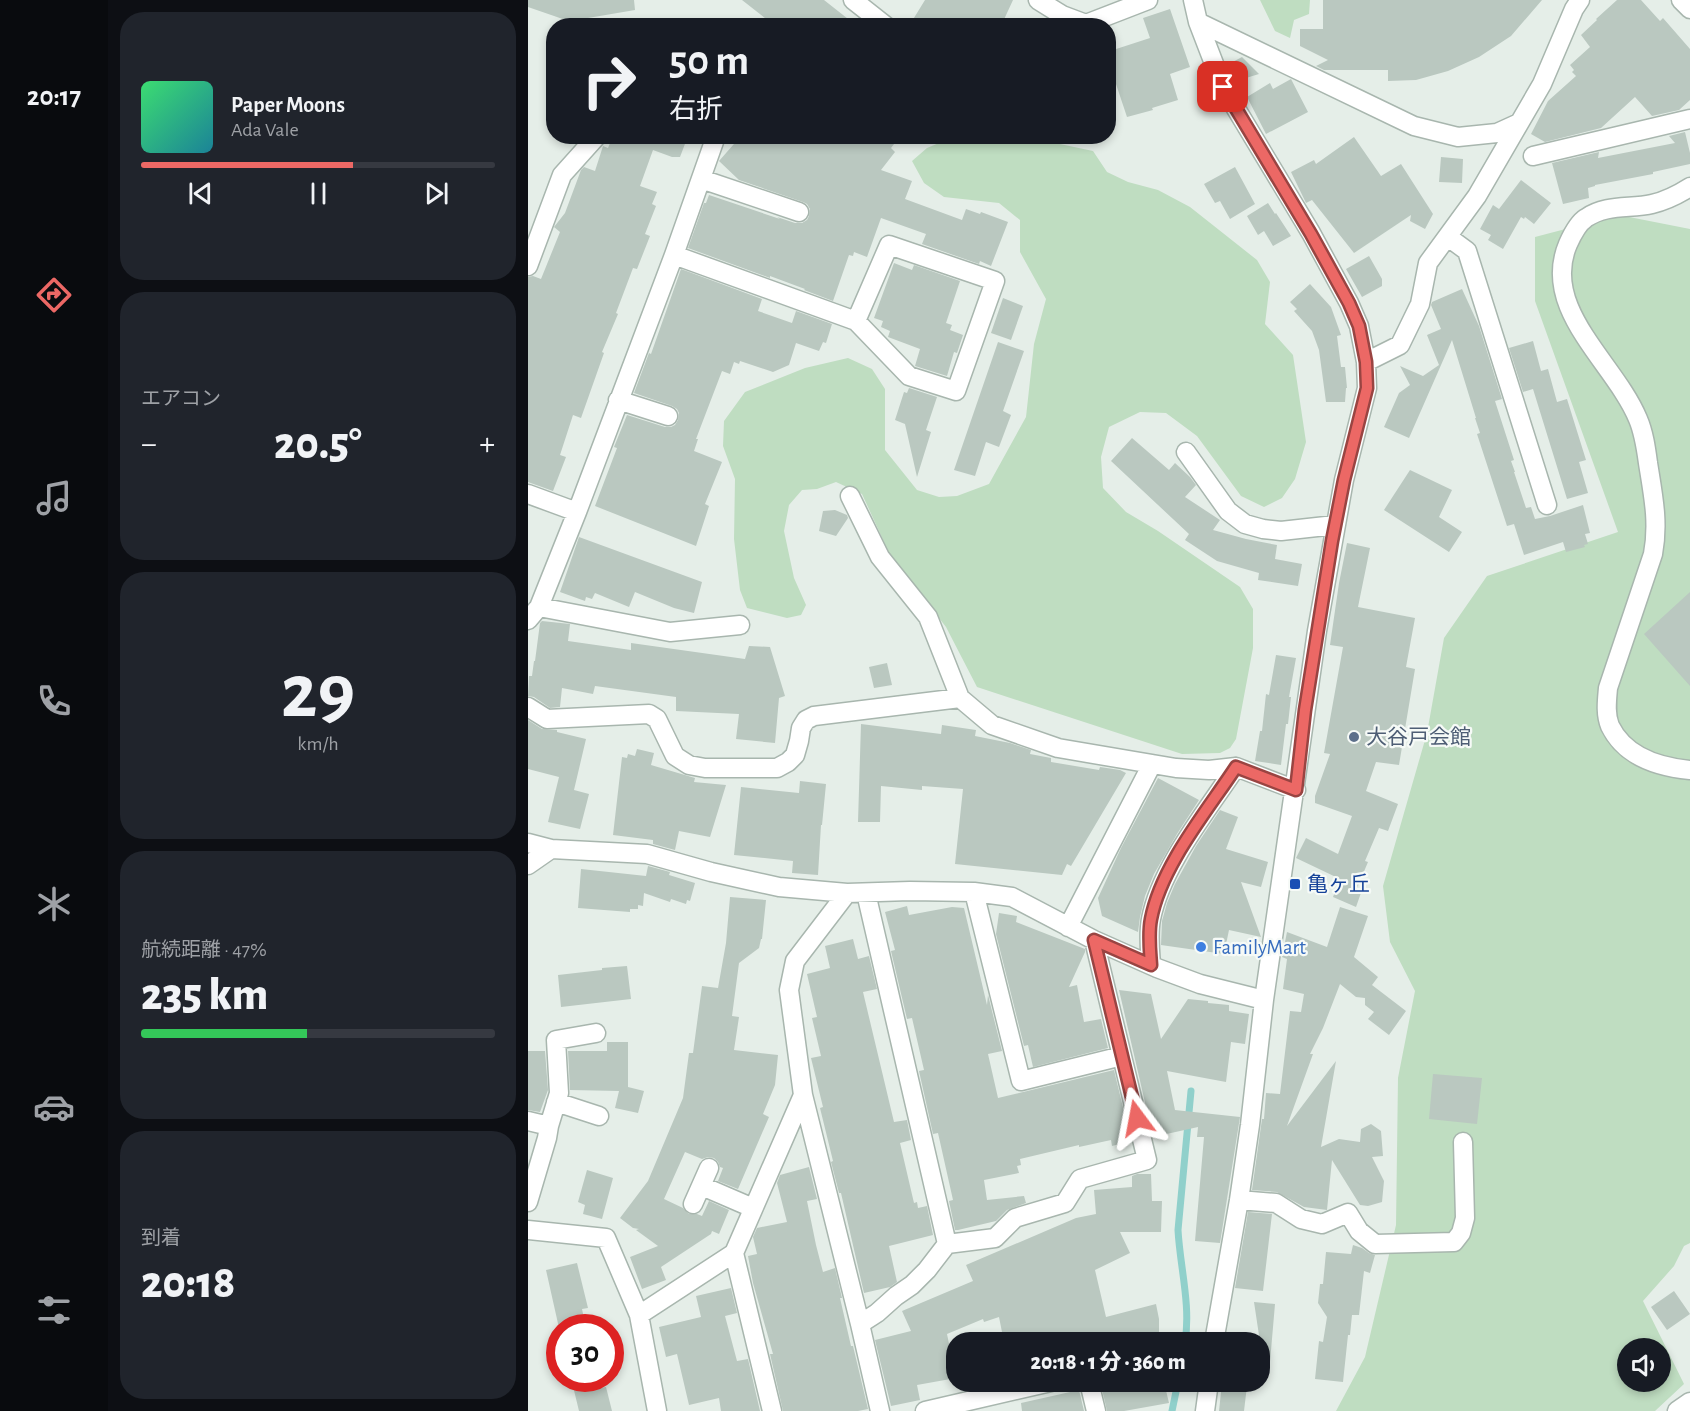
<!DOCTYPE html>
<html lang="ja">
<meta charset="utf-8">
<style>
:root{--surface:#171b24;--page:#20242c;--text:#f1f3f6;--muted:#9ea1a6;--line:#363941;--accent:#ec6865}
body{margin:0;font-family:"Alegreya Sans","Noto Sans JP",sans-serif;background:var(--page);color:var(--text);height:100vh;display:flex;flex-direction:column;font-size:22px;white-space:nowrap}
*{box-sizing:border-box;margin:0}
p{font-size:20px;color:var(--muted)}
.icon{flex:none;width:33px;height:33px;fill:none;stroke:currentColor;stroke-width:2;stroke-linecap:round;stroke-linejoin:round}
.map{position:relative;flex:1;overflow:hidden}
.details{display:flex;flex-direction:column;gap:12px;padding:12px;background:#0d0f14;width:420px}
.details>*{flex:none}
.banner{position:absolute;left:18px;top:18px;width:570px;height:126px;border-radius:24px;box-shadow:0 3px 9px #0003;background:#171b24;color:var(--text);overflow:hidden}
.controls{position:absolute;left:1089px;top:1338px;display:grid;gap:12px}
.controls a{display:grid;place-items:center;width:54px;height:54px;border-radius:50%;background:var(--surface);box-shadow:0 3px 9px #0003;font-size:30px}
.speed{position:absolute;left:18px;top:1314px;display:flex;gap:12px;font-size:30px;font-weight:700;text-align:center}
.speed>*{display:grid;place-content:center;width:78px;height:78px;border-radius:50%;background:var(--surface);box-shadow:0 3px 9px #0003;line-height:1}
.speed .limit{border:9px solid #d22;background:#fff;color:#111}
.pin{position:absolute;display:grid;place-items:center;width:51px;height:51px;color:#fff;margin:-26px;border-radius:12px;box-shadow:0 3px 9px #0006}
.me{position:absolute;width:66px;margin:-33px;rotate:347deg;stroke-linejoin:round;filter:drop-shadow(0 0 4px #0008)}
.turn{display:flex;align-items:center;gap:21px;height:126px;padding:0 24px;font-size:27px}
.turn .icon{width:78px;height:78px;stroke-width:2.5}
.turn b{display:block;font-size:42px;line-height:51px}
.big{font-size:45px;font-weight:800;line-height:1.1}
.details .tile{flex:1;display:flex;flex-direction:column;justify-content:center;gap:9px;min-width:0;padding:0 21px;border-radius:24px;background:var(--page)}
.details .dial{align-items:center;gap:0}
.dial b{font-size:78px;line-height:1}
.song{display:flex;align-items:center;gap:18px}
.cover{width:72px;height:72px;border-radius:9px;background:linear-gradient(135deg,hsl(140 70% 55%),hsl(190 70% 35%))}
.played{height:6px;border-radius:3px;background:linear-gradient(90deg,var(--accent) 60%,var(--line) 60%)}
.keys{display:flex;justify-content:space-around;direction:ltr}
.heat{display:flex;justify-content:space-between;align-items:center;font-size:33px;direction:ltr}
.charge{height:9px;border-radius:4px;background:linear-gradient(90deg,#34c759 47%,var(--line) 0)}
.trip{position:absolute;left:418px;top:1332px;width:324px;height:60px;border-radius:24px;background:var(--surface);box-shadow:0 3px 9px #0003;font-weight:800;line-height:60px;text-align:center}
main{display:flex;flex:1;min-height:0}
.menu{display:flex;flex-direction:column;width:108px;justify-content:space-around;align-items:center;background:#090b0e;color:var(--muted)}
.menu .icon{width:42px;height:42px}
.menu .on{color:var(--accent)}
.menu b{font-size:27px;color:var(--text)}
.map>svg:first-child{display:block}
.green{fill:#bfddc1;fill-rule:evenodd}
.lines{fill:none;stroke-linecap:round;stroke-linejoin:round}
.stream{stroke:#90d0cb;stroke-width:7}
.building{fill:#bac8c0}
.minor-casing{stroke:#a8b6ae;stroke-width:21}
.minor{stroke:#fff;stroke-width:18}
.route-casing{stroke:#994442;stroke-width:15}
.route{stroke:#ec6865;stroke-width:10}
.service-dot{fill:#5c6f8a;stroke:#f6faf7;stroke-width:2}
.transit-dot{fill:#1a4fb4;stroke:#f6faf7;stroke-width:2}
.shop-dot{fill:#3f7fe0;stroke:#f6faf7;stroke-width:2}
.labels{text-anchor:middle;stroke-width:4.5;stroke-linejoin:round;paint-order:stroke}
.service-label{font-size:21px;fill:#4e5e75;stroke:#f6faf7;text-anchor:start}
.transit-label{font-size:21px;fill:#164399;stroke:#f6faf7;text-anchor:start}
.shop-label{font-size:21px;fill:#366cbe;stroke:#f6faf7;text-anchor:start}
</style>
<main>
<nav class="menu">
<b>20:17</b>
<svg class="icon on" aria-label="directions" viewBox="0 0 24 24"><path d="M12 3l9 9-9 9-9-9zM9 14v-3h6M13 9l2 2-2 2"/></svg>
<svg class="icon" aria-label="music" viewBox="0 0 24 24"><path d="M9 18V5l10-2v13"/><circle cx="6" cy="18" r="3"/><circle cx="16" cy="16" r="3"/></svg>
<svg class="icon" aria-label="phone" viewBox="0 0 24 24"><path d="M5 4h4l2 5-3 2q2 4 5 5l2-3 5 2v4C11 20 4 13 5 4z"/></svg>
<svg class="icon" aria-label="climate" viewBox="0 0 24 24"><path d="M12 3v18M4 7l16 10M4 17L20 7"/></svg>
<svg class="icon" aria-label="car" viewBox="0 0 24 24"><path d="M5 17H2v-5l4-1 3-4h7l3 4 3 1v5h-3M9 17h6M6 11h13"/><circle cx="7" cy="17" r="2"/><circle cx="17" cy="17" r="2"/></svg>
<svg class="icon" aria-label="filters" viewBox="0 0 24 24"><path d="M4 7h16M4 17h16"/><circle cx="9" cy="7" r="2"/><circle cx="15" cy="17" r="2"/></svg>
</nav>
<section class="details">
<div class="tile">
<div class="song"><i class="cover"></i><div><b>Paper Moons</b><p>Ada Vale</p></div></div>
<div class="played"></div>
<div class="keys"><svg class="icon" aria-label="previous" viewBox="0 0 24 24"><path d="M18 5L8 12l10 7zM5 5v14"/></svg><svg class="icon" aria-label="pause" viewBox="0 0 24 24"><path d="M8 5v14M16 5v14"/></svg><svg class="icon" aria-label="next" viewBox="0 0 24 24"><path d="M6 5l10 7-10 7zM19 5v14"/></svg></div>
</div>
<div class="tile"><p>エアコン</p>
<div class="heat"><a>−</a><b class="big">20.5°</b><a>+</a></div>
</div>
<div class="tile dial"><b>29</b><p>km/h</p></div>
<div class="tile"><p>航続距離 · 47%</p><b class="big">235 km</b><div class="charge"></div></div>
<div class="tile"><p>到着</p><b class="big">20:18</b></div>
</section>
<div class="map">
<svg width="1162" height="1411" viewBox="0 0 1162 1411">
<rect width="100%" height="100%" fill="#e5eee8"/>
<!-- green -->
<path class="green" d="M732,0h50l-1,14 -15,6 -4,18 -15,-7z
M423,138l90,2 52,11 14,21 21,10 30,8 32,17 67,53 13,22 -5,42 28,31 13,87 -11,37 -13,19 -18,9 -23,-11 -44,-60 -31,-23 -26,-1 -31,15 -8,30 2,31 23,24 32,19 82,56 13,22v39l-17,91 -6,9 -10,5 -38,1 -205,-67 -31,-60 -56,-72 -28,-61 -26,-12 -19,7 -15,1 -13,15 -5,26 10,47 12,27 -5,10 -14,3 -40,-10 -7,-18 -6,-51 1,-60 -12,-33 1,-25 21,-29 60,-24 43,-10 24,11 13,20v61l32,40 22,7 18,-1 32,-12 37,-67 8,-73 12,-45 -26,-47v-32l-21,-17 -55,-6 -20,-14 -12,-22 15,-13z
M1091,215l71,14v1014l-6,3 -10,20 -31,35 41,83 -29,27h-319l29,-54 31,-132 2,-147 17,-87 -25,-49 -7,-56 44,-153 17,-95 43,-62 131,-44 -83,-231v-64zM1100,1348h32v34h-32z"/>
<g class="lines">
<!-- stream -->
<path class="stream" d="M657,1342c6,-37 -5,-75 -7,-112l13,-139
M644,1411l6,-29"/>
</g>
<!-- building -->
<path class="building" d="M0,0h106l1,10 -47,8 -2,8h-3l-55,-19z
M214,0h82l33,26h-82z
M397,0h88l-12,26h-92z
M795,0h219l-31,36 -32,21 -31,14 -32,9 -28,1v-11h-64l-8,-4 12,-6 -28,-14v-17h23z
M1089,0h24l19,21 3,-3 27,31v51l-11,10 -27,6 -17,-19 -34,31 -56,14 -14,-8 17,-33 28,-25 -4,-4 2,-2 -4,-5 20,-18 -9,-12 16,-15 -1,-1z
M642,9l20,58 -20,7 8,26 -26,8 1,2 -26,7 -17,-51 4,-1 -4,-14 40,-13 -7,-20z
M714,57l17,17 -26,8 -6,-17z
M763,79l17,33 -42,22 -19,-37 23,-14 3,6z
M1157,132l5,21v11l-37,8v2l-58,11v1l-7,2 1,10 -26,6 -11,-41 47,-11 -1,6 77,-15 -6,-7z
M85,136h75l-8,21h-8l-19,-7 -13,36 17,6 -5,12 4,2 -11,28 5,2 -13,33 -4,-1 -17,45 2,1 -16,38 2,1 -23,65 -8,-3 -13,40 6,2 -13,34 -25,-9v-205l5,-1 8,3 19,-47 -6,-5 11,-14 16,-43 3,-3 11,4 8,-25 5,2z
M213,136h159l-9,12 4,4 -14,18 31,11 -7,18 57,21 4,-11 14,5 1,-2 27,10 -17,44 -11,-5 -1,3 -57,-20 4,-10 -45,-16 -14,39 -13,-5 -1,4 -4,-1 -16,46 -29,-11 1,-1 -35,-13v2l-82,-30 16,-45h2l3,-8 71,24 -3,-2 18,6h7l5,-3 2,-4 1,-7 -3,-5 -4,-2 -64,-22 -20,-19z
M826,137l27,39 20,-12 32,50 -8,15 -15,-8 1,-6 -57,38 -42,-53 -6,3 -15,-31 23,-12 2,4z
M913,157l22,2 -1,24 -23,-1z
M707,167l20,37 -25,15 -10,-18 -5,2 -11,-19z
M993,180l30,23 -17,21 -9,-7 -1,2 -3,-2 -18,32 -15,-9 3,-5 -11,-6 13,-24 6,4z
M740,203l7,11 1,-1 15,23 -18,10 -9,-15 -6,4 -11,-19z
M841,256l13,23v7l-20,11 -16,-28z
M366,263l18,7 2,-5 46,16 -14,42 6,2 -2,5 13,5 -6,18 -3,-1 -7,24 -32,-10 5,-17 -32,-12 2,-6 -9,-4 2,-6 -9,-3z
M153,269l81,30 -4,12 34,12 4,-12 36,13 -6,19 -3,-1 -4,9 -23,-8 -7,22 -16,7 -33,-11 -1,3 -5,-2 -4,12 -8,-3 -26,68h2l-4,12 28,11 -17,42 4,2 -13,40 -101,-40 22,-58 -3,-1 13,-32 38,12h6l4,-2 3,-5 1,-7 -2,-4 -5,-3 -38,-13 15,-40 2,1z
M782,284l21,23 10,28 -4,1 4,31h4l2,21h-1l-1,14h-19l-7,-52 -7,-19 -18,-20 3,-2 -7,-7z
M934,289l17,37 23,73 -7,2 19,59 -3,1 4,11h-1l12,36 5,-1 4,12 15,-3 33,-11 7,28 -5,1 3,10 -4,1 1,2 -19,5 -3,-10 -39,13 -10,-31 -7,2 -30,-92 3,-1 -5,-15h1l-24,-78 -43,98 -25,-11 15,-34 11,-8 -10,-19 23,10 16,-11 -12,-30 14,-6 -10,-24 1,-3z
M475,298l20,8 -12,34 -20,-7z
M1005,341l8,30 7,-2 9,33 10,-3 19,61 -7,2 9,31 -21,6 -34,-110 -10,3 -14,-44z
M470,342l26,9 -21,60 8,4 -12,32 -13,-5 -11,34 -21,-6z
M381,388l28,9 -11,33 5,2 -14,45 -12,-53 -10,-4 9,-28 3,1z
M604,438l37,32 6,-7 15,14 6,8 -11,12 35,23 -7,10 33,9 31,6 -2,14 27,5 -4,22 -40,-6 1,-7 -42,-12 -32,-21 4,-6 -78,-73z
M882,470l42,20 -13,27 23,15 -13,20 -65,-42z
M307,510l12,5 1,3 -12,18 -17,-5 4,-20z
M51,537l123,45 -8,31 -20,-5 -39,-16 -6,15 -34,-14 -3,6 -6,-2 -1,4 -25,-9z
M819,543l23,5 -12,59 57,11 -9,49 9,2 -16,96 -23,-3 -10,29 32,13 -10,27 -9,-3 -14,33 3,1 -11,26 5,2 -6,17 -23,-10 7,-18 -44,-21 10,-20 32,16 14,-38 -37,-13v-7l15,-42 -6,-1 19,-106 -13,-2 9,-62z
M1162,592v94l-46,-52z
M14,621l28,3 -2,17 63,9v-7l114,16 4,-13 21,1 15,49 -6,2 -4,45 -39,-4 3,-25 -63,-3v-14l-81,-11 -2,8 -31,-6 -2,19 -10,1 -16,-11 -6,-1 1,-20h3l2,-15h1l5,-38z
M748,655l20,3 -7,39h2l-3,27h-2l-5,41 -26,-4 5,-30h2l4,-37 3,1z
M359,663l5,22 -18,3 -5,-21z
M0,720l14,9 15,1v2l29,7 -12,51 15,4 -9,35 -32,-7 11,-45 -31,-8z
M333,724l80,10 1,-9 34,5 -1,6 35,7 21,7 -1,4 21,4v4l48,8 1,-3 20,3 6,3 -55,93 -4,-2 -5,11 -107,-11 8,-75 -41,-3v4l-41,-4 -1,36h-22z
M109,749l17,4 -3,12 44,13 -1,4 32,3 -16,52 -31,-6 -4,19 -22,-6v-4l-40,-5 9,-78 5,1 1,-4 7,2z
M630,778l41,22 -22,34 -23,40 -9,22 -5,21 -2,15 -36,-16 -4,-18 23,-50z
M272,781l26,3 -4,41h-1l-3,50 -26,-2 1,-12 -59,-6 7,-68 58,6z
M692,810l18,7 -12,32 42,13 -7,25 -20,-5 20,55 -32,-7 -5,24 -63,-9 1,-24 5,-18 8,-19 21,-38z
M120,866l22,6 -1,3 26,8 -5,18 -3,-1 -1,4 -15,-5 -1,3 -26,-9 -1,13 -5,-1v4h-8v3l-52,-4 3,-39 65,7z
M202,897l36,3 -4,39h-1l-2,9 -20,15 -7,53 7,1 -5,33 44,5 -3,30 -12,29 6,3 -31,72 -20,-8 5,-13 -3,-1 -2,-5 -4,-4 -6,-1 -6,2 -17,-7 -21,47 19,9 6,6h8l5,2 7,-15 20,9 -10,24 -7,-3 -1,3 -50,33 5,13 -24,9 -12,-32 28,-11 -22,-16 3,-1 -6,-1 -13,-10 28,-37 35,-83 6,-45h4l9,-67 16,2 8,-45z
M379,906l2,9 43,-8 12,1 23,97 1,-10 14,56 -14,3 10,44 116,-28 17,71 -19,5 -1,-6 -32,7v-2l-59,14 1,6 -4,1 2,7 -35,7 3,20 37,-4 2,7 -19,7 -11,11 -38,9h-3l-6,-29 4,-1 -15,-67 -5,1 -14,-63 5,-1 -12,-52 -5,1 -16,-68 4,-1 -10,-38z
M812,907l28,9 -14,41 24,20 -6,8 34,26 -17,24 -21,-16 6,-7 -9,-7v-7l-9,-1 -16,-13 -17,44 -13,26h3l-26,72 49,-65 -15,86 18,-8 21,3 1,-13 10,-5 10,7 2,25 -11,1 12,24 -2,21 -14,4 -8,-1 -28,-45 -5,50 -23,-3 -27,-15 -25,-2 10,-71h2l2,-26 14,1 10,-83 11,1 3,-18 -21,-5 4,-30 -5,-2 5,-25 40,15z
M471,913l18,3 -1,6 69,27v3l-16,35 8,-2 7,37 17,-3 7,29 -75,19 -5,-22 -4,1 -28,-112z
M325,939l5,20 11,-3 8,33 -14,3 31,130 13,-2 4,20 -11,3 14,60 3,-1 1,6 9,-2 6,29 -44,11 8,36 -7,5 -26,6 -23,-100h-2l-8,-31 2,-1 -13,-53 3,-1 -12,-49 10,-2 -9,-38 5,-1 -10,-43 23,-6 -5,-22z
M99,966l4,33 -70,8 -3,-32 44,-5v-2z
M591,990l32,4 10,45 27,-40 20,2v2l21,2v6l20,3 -4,30 -14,-2 -5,40 -59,-11 8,39 65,7 -20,126 -25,-2 9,-104h-7l1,-10 -45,10z
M79,1042h21v45l16,4 -6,22 -23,-5 4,-17 -49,-1 -2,-39h39z
M0,1051h17l3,39 -8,22 -12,-2z
M905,1074l49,4 -5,46 -48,-5z
M281,1167l8,32 -10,2 9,44 7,27 12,-4 7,30h-2l11,48h2l15,63 -10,2h-75l-13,-57h3l-20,-71 -5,-27 9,-2 -4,-17 4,-9 30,-6 -10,-39 3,-8z
M59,1170l26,8 -11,41 -19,-5 2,-9 -7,-3z
M609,1174h14l1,27h10l-1,31h-41l10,21 -35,17 11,47 50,-13 3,15v23h-155l-5,-25 -15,5 -1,-3 -36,15 9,44 -39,7 3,15 -29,6 -16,-66 36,-9 -9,-20 71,-30 -7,-16 110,-47 20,-4 -2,-24 38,-3v-11z
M720,1212l24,2 -9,77 -28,-3z
M825,1245l9,3 7,5 6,2 -5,18 -6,-2 -5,44h-7l-2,20h-2l-5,47 -28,-3 4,-38 4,1 4,-25 -9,-14 2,-19h3l3,-32 25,2z
M49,1263l11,45 -6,1 4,19h-27l-13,-58z
M203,1288l6,25 -12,3 12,45 11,-2 12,52h-39l-2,-13 -30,7 -12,-51 -11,3 -7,-30 42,-10 -5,-21z
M1146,1291l16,23 -23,16 -16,-23z
M726,1302l21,2 -5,58h-7z
M43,1378h27l2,10 6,-1 6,24h-33z
M577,1382h59l5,21 -45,8h-17l-6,-26 5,-1z
M694,1383l25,3 -3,25h-25z
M551,1390l5,21h-62l-1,-8z"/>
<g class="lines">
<!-- minor casing -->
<g class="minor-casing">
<path id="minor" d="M325,0l33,26
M510,0l24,15 24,9 62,-24
M665,0l5,22 25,65 88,146 38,70 10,23 7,36 1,26 -23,92 -27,151 -53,369 -14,125 -11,75 -25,142
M1153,0l9,9
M670,22l216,104 44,11 39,-4 22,-10
M1005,156l157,-37
M173,179l98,33
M1162,187c-11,7 -25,14 -38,17 -22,5 -46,0 -66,14 -8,5 -14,17 -18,26 -28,65 47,119 70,175 6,14 8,29 10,44 5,32 11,59 5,91l-45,134c-1,12 -3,26 2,38 15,31 48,41 80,44
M920,237l19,14 80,254
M146,255l182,66 33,-76 106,36 -39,110 -47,-15 -53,-55
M0,266l34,-91 35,-39
M838,362l34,-17 20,-41 8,-41 49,-67 65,-112 32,-75 6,-9
M90,400l50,16
M658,452l42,59 17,13 18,5 18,2 54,-6
M0,494l49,18
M322,496l30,61 48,60 32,81
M11,607l131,25 70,-7
M0,620l11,-13 38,-95 97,-257 42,-119
M0,707l19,12 102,-5 8,5 18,37 14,9 16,3h72l11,-6 7,-7 4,-14 2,-13 5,-8 8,-4 146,-18 32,27 66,23 118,20 33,2 27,-3 60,23
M0,843l23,6 96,5 64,18 68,15 68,6 63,-2 64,1 38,5 82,43 63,28 43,16 64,16
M0,865l23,-16
M446,892l47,189 101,-25
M319,893l-52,68 -6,29 14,105 57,229
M338,893l81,351
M540,927l84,-163
M623,965c-1,-15 -3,-31 0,-46 10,-52 56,-108 85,-152
M28,1102l43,14
M0,1121l21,5
M174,1186l51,22
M711,1200l37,3 25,16 21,5 26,-11 11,18 16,13 79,-2 7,-9 4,-15 -2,-76
M0,1202l19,-64 2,-12 10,-33 -3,-53 40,-7
M165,1204l16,-36
M0,1230l78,8 33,77 18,96
M206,1253l38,158
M111,1315l95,-62 69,-158
M561,1382l7,29
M352,1411l-20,-87 17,-11 19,-17 16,-11 15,-15 20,-26 48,-6 20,-20 50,-15 15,-24 67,-19 -53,-220
M397,1411l126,-29
M677,1411l4,-29
M1149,1411l13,-9"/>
</g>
<!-- minor -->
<use href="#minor" class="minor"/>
</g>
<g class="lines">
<!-- route casing -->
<g class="route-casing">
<path id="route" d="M609,1118l-43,-178 57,25c-1,-15 -3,-31 0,-46 10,-53 56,-108 85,-152l60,23 9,-80 27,-169 12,-61 23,-92 -1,-26 -7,-36 -10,-23 -38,-69 -88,-147"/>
</g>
<!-- route -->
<use href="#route" class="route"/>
</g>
<!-- markers -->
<circle class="service-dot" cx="826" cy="737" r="6"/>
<rect class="transit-dot" x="761" y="878" width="12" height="12" rx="3"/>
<circle class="shop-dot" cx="673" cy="947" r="6"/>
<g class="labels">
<!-- service labels -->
<g class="service-label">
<text x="838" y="744">大谷戸会館</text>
</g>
<!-- transit labels -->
<g class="transit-label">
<text x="779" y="891">亀ヶ丘</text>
</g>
<!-- shop labels -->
<g class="shop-label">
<text x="685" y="954">FamilyMart</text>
</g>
</g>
</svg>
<div class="controls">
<a><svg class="icon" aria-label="sound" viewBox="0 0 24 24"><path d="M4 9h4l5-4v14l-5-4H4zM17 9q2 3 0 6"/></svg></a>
</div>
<div class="speed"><div class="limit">30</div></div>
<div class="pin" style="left:695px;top:87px;background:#d93025"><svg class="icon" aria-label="arrive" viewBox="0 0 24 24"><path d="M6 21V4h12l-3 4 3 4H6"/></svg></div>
<svg class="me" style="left:609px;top:1118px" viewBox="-20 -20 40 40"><path d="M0-17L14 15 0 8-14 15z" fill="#ec6865" stroke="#fff" stroke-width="4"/></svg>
<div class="trip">20:18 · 1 分 · 360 m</div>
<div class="banner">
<div class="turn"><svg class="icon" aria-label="right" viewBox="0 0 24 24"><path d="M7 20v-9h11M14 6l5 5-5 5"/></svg><div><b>50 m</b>右折</div></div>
</div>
</div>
</main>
